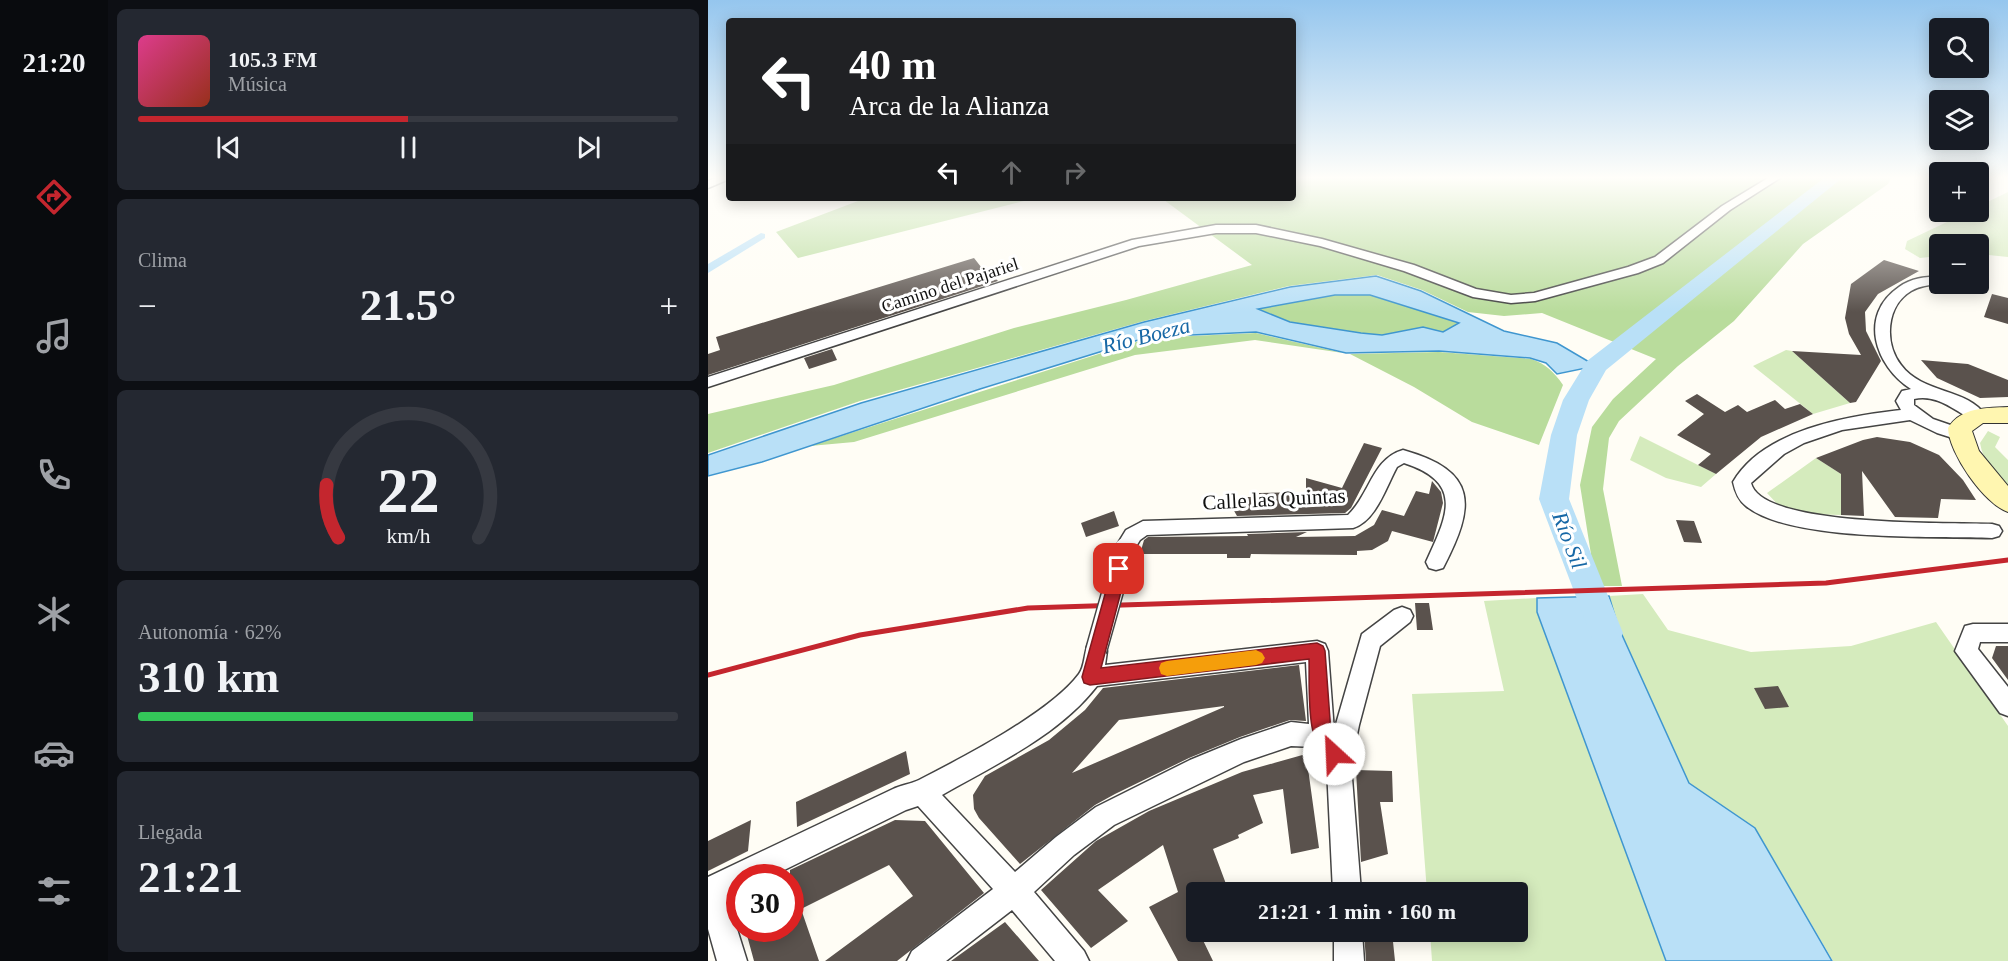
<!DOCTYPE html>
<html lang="es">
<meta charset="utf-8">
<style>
:root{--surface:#171b24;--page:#242831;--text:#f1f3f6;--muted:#9ea1a6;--line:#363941;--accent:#c4262e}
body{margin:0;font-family:"Times New Roman",serif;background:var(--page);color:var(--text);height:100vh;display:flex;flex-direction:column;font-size:22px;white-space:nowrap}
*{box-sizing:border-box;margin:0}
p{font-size:20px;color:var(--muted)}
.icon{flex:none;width:33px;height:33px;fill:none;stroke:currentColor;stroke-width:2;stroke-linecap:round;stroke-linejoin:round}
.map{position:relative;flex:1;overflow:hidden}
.side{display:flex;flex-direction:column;gap:9px;padding:9px;background:#0d0f14;width:600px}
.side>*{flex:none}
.top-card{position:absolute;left:18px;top:18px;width:570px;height:183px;border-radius:6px;box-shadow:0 3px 15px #0003;background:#202124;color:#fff;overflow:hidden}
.tools{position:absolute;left:1221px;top:18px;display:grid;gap:12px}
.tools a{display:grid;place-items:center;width:60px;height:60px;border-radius:6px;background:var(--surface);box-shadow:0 3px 15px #0003;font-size:30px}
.speed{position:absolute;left:18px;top:864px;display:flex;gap:12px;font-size:30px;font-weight:700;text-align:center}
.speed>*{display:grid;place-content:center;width:78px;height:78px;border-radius:50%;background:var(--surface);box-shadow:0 3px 15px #0003;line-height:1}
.speed .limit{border:9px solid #d22;background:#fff;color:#111}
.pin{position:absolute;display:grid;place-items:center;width:51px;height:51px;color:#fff;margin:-26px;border-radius:12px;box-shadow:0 3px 9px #0006}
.me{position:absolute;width:66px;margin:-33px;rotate:335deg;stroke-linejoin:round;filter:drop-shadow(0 0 4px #0008)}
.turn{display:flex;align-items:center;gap:21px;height:126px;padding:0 24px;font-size:27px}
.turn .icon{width:78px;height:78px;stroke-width:2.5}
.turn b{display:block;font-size:42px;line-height:51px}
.lanes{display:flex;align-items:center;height:57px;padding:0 24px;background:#0003;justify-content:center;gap:30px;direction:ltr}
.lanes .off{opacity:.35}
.big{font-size:45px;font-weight:600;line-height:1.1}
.side .widget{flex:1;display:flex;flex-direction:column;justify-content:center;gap:9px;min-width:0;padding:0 21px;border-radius:9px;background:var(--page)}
.side .dial{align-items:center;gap:0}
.dial svg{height:156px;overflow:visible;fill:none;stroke:var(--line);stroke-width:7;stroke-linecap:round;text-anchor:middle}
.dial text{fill:var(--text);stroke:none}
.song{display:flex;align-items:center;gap:18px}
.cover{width:72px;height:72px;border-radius:9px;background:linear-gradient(135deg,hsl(330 70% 55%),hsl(10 70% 35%))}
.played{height:6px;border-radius:3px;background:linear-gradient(90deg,var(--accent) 50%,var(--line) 50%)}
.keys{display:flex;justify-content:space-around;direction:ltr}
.heat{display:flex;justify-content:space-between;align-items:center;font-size:33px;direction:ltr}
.charge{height:9px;border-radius:4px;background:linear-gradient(90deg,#34c759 62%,var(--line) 0)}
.trip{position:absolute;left:478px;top:882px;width:342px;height:60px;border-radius:6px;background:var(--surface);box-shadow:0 3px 15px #0003;font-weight:600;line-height:60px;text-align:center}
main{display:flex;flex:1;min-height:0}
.tabs{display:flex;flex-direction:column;width:108px;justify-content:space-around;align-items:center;background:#090b0e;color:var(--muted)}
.tabs .icon{width:42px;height:42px}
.tabs .selected{color:var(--accent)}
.tabs b{font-size:27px;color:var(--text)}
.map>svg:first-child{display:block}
.green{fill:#d5ebbd}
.forest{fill:#b9dc9c}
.water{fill:#b9e0f7;stroke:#3f96cf;stroke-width:1.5;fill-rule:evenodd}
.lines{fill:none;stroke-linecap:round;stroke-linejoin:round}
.canal{fill:#b9e0f7;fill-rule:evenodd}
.river{fill:#b9e0f7;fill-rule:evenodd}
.building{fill:#5a524d;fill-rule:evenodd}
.street-casing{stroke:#444;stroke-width:3}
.secondary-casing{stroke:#333;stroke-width:2}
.street{fill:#fff;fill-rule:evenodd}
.secondary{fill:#fff6b0;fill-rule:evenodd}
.rail{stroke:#c4262e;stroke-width:5}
.street-bridge-casing{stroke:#444;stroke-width:23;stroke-linecap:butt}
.street-bridge{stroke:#fff;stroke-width:20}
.route{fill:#c4262e;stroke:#7f191e;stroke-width:1.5}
.slow{fill:#f59e0b}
.labels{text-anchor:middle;stroke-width:6;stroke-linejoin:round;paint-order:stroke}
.far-street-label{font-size:18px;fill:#111;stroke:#fff}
.street-label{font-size:21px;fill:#111;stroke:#fff}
.water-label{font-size:22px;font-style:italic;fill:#1768a6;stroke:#fff}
</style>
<main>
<nav class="tabs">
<b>21:20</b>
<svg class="icon selected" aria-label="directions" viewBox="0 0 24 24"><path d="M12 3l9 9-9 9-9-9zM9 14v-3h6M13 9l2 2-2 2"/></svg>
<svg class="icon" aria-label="music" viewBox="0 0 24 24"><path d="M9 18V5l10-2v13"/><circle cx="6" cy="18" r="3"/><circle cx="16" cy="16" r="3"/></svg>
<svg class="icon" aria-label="phone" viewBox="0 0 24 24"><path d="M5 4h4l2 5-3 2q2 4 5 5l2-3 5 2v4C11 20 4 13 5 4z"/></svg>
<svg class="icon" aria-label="climate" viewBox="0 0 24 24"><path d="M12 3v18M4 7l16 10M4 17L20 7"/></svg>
<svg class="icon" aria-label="car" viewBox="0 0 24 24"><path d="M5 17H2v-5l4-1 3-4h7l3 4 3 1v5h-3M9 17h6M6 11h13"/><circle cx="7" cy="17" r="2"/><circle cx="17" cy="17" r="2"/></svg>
<svg class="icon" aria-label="filters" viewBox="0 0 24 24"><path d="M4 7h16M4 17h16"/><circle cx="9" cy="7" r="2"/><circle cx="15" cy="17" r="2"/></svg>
</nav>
<section class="side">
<div class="widget">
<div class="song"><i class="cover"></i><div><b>105.3 FM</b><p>Música</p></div></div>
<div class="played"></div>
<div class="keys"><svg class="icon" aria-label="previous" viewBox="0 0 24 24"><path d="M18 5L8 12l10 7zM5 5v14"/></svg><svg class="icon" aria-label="pause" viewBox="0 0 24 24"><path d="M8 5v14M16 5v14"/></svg><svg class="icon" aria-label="next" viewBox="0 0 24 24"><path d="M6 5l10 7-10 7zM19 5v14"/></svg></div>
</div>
<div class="widget"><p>Clima</p>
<div class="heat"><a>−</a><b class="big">21.5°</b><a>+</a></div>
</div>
<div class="widget dial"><svg viewBox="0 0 100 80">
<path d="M14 69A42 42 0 1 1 86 69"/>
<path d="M14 69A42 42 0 0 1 8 42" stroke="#c4262e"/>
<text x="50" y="56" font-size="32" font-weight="700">22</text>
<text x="50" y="72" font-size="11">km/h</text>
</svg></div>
<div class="widget"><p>Autonomía · 62%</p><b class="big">310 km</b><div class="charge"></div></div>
<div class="widget"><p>Llegada</p><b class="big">21:21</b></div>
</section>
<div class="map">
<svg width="1300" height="961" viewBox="0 0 1300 961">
<rect width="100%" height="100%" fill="#fffdf5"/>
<!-- green -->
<path class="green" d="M1300,192v65l-29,-3 -1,-10h-38l-1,12 -19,2 -15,-9 2,-8 61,-29h10l1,-6z
M1078,350l6,1 58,52 -37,11 -60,-48z
M1280,431l12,6 -5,10 13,13v27c-13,-14 -25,-25 -28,-44z
M932,436l76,38 -15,13 -35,-9 -36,-18z
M1108,458l25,16v41l-35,-1 -25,-6 -14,-15z
M935,594l25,36 83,22 100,-6 85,-24 72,104v235h-175l-78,-133 -66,-45 -71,-157 -9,-30z
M829,598v14l129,349h-234l-2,-29h88v-40h-91l-15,-198 92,-3 -20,-90z"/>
<!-- forest -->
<path class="forest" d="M585,178h598l-3,6 -85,60 -69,77 -56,45 -59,55 -10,17 -6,51 19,97h-26l-16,-101 12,-58 21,-28 43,-40 -114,-46 -38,3 -36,-4 -46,-22 -45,-15 -88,11 -145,35 -284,80 -152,52v-39l126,-29 180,-57 112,-28 126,-35 -88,-65 -132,-1 -234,59 -22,-26 90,-34h427z
M627,295h35l90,28 -17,9 -20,-5 -41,8 -21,-2 -71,-11 -33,-13z
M548,333l87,20 -88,-13 -120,15 -281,87 -44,4 339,-108z
M731,352l92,7c15,5 23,13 32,26l-24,60 -67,-23 -58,-35 -64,-33z"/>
<!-- water -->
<path class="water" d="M668,276l45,15 83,40 53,12 39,23 -39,8 -11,-11 -16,-5 -91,-7 -93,2 -90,-21 -108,5 -168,52 -218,73 -54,14v-21l153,-52 283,-81 146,-35zM627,295h35l89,28 -16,9 -20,-5 -41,8 -21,-2 -71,-11 -32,-13z
M901,596l9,30 71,157 66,45 77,133h-166l-129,-349v-14z"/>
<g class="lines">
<!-- canal -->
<path class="canal" d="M53,233l4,1v4l-57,35v-9z"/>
<!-- river -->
<path class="river" d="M1116,178h18l-236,192 -17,30 -12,35 -8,64 54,134 -5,11 -12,4 -12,-4 -55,-145 12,-64 12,-35 24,-39z"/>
</g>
<!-- building -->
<path class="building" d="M266,258l11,14 4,-1 9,10 -290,94v-21l12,-4 -4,-13z
M1176,260l35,11 -41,23 -13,18 1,19 15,30 -25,41 -6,1 -58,-52 69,4 -12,-21 -4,-16 6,-34z
M1284,294l16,4v26l-24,-7z
M124,349l5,11 -28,9 -5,-11z
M1213,360l47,4 40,16v17l-28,1 -43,-20z
M989,394l28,18 13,-7 9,7 28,-12 10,9 15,-5 13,10 -52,23 -45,37 -18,-9 13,-11 -34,-19 27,-21 -19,-13z
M1169,437l33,5 29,13 24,25 13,20 -35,-1 -3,19 -43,-1 -33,-46 2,45 -23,-1v-41l-25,-16 47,-18z
M656,443l18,5 -31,60 -6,5 -108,3 -8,-14 10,-5h20v-4l47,-1v-14l36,10z
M724,481l9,11 2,11 -10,39 -41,-11 -4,10 -16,9 -15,1v4l-106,-1 -1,4h-23v-4h-87l4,-14 4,-3 100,-1 -1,-2 60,-2 -11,5 59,-1 19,-11 8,-15 22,6 12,-25 13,3z
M406,511l5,15 -33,11 -5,-14z
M968,520l18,1 8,22 -18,-1z
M707,603h14l4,27h-16z
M1288,646h12v34l-16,-22z
M591,665l7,56 -16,-1 -50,17 -51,21 -74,36 -20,11 -75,59 -41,-46 -5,-9 -1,-14 12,-19 64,-36 36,-30 18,-22zM516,706v1l-152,66 47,-53z
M1070,686l11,21 -24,2 -11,-21z
M198,751l4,23 -113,53 -1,-25z
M598,754l13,94 -28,6 -8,-65 -30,6 10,28 -25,12 1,3 -26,11 16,43h-32v40h2l14,29h-35l-29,-54 29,-15 -15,-47 -65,45 30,31 -37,27 -50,-58 55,-49 53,-30 93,-39z
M648,770l36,1 1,31h-13l8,52 -27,8z
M43,820l-3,31 -40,20v-30z
M187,820l30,1 59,72 -87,68h-72l88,-65 -24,-31 -88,44 18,52h-65l-9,-33h45v-58z
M297,922l34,39h-88z
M656,932h28l3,29h-29z"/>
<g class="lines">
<!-- street casing -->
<g class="street-casing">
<path id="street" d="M7,178h14v1l-21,9v-7z
M1060,178h12l-50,32 -67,53 -25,10 -103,28 -24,2 -38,-6 -69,-26 -84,-25 -64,-13h-40l-77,13 -431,141v-10l424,-137 84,-15h40l66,14 92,26 62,24 35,6 23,-2 94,-26 27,-10 67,-51z
M1232,276v8h2c-11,1 -21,1 -31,7 -25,15 -27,52 -10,74 21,29 67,23 85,51l-2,4c-18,5 -39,-28 -70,-21v6l19,14 32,11 2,4 -2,4 -6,2 -22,-7 -27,-13 -68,10 -38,13 -20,11 -33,29c11,45 200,39 241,41l7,2 3,5 -3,5 -7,2c-59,-2 -202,4 -246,-32 -8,-6 -11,-15 -13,-24 30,-52 114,-66 168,-72l-5,-9 6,-10 9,-2c-36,-23 -53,-74 -12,-102 12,-9 26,-10 41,-11z
M695,450c75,21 73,55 40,118l-7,2 -7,-2 -3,-6c21,-46 39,-79 -22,-99l-7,4c-11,20 -21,54 -44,61l-206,7 -7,5 -8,13 -7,3 -7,-3 -3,-5 11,-18 17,-9 205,-6c22,-21 24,-56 55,-65z
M694,607l8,3 3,6 -3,6 -30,24 -21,79 -8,40 10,127h-28l-6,-124 -12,-21 -24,-1 -47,16 -130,63 -40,30 -40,37 50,59 5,10h-34l-43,-51 -66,51h-39l5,-10 81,-62 -75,-83 -12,4 -138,68h-28v13l-13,6 20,64h-30l-9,-32v-52l185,-88c8,-4 18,-5 26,-9 43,-22 132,-68 160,-106 6,-8 5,-21 9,-30l8,-3 8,3 3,7 -2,14 212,-24 8,3 3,7 6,80 28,-97 32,-24zM598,662l3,62 -18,-2 -50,17 -51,21 -94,47 -40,30 -41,35 -73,-77c54,-31 116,-59 155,-109z
M1265,624h35v18h-28l-2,7 30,38v29l-8,-3 -45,-62 10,-25z
M626,932h28l2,29h-30z"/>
</g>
<!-- secondary casing -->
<g class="secondary-casing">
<path id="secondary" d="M1300,407v16h-25l-11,8 7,20 29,35v26c-24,-8 -59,-59 -60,-84 13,-21 38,-20 60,-21z"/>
</g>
<!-- street -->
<use href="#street" class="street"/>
<!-- secondary -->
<use href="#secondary" class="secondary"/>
<!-- rail -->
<path class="rail" d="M0,675l152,-40 168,-27 798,-25 182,-23"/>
<!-- street-bridge casing -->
<g class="street-bridge-casing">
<path id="street-bridge" d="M388,651l29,-103"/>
</g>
<!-- street-bridge -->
<use href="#street-bridge" class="street-bridge"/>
</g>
<!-- sky -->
<linearGradient id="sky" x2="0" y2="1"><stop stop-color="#95c6ee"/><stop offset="0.57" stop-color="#fffefa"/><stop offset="1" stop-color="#fffefa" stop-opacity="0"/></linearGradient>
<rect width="1300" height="312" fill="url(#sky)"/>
<!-- route -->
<path class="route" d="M411,563l6,1 2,5 -26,99 216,-25 6,3 2,5 6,82 12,21 -3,7 -6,3c-30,-12 -24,-78 -25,-105l-219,26 -6,-2 -2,-6 30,-108 2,-5z"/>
<!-- slow -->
<path class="slow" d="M548,650l6,3 3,5 -3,5 -6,2 -89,11 -6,-2 -2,-6 2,-5 6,-2z"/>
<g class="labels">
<!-- far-street labels -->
<g class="far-street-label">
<text transform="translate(242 285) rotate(-18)" y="6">Camino del Pajariel</text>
</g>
<!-- street labels -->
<g class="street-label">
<text transform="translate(566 499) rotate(-3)" y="7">Calle las Quintas</text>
</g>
<!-- water labels -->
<g class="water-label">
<text transform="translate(438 335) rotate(-14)" y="8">Río Boeza</text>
<text transform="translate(862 540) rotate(69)" y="8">Río Sil</text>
</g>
</g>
</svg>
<div class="tools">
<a><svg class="icon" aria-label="search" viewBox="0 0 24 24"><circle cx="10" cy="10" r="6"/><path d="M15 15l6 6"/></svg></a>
<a><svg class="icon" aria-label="layers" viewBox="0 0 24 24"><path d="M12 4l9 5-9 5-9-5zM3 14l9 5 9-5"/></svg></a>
<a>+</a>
<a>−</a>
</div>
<div class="speed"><div class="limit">30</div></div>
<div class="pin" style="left:411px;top:569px;background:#d93025"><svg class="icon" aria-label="arrive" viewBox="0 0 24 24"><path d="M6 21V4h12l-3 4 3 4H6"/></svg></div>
<svg class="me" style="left:626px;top:754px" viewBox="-20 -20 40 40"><circle r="19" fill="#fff"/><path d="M0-13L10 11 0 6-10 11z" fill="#c4262e"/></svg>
<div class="trip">21:21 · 1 min · 160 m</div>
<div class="top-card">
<div class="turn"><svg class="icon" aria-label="left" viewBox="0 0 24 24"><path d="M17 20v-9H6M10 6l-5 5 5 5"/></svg><div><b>40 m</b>Arca de la Alianza</div></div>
<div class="lanes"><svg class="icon" aria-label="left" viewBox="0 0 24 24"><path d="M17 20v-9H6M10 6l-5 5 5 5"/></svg><svg class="icon off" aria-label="ahead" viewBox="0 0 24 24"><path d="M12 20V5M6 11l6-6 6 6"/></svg><svg class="icon off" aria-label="right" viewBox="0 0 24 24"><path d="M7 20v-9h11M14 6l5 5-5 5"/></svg></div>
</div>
</div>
</main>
